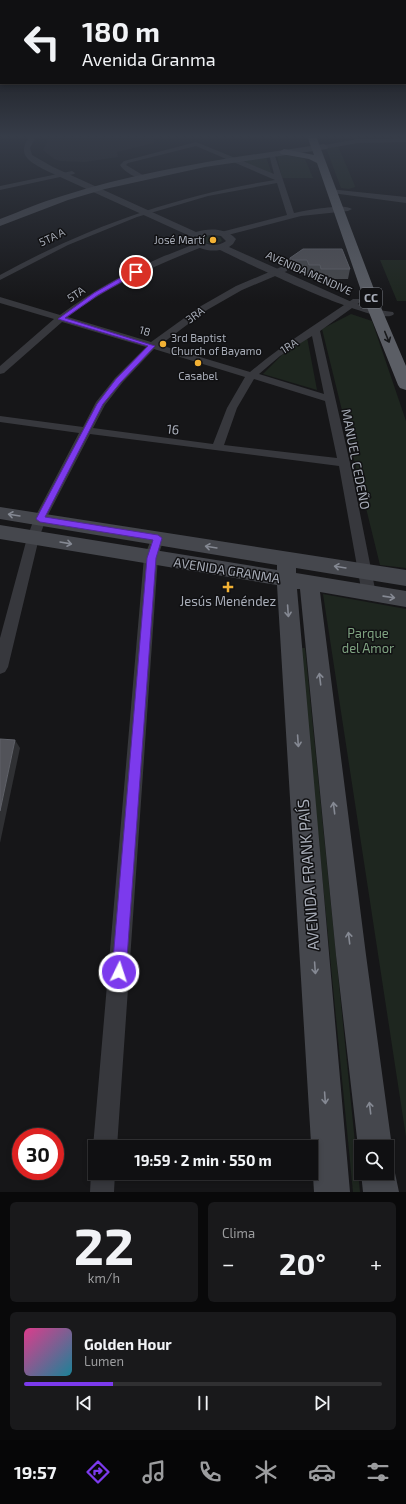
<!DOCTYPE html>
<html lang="es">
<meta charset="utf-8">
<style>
:root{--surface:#101012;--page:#19191b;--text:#f1f3f6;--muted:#9c9d9f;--line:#303032;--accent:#7c3aed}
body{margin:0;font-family:"Exo 2",sans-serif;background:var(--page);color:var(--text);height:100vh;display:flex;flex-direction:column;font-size:15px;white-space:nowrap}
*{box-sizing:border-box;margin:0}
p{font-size:13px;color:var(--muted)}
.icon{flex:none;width:22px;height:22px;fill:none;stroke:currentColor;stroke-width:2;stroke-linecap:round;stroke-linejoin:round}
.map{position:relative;height:1192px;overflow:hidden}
.drawer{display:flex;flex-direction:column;gap:10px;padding:10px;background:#09090a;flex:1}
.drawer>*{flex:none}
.hud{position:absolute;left:0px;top:0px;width:406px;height:84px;box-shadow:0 2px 6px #0003,0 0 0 1px var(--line);background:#101012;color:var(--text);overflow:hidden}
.controls{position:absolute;left:354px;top:1140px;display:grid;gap:8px}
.controls a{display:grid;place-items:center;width:40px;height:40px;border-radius:0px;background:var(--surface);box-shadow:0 2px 6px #0003,0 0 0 1px var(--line);font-size:20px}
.speed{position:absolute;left:12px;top:1128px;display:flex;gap:8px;font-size:20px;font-weight:700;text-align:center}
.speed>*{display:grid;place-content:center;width:52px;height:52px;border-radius:50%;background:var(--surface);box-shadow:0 2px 6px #0003,0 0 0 1px var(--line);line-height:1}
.speed .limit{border:6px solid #d22;background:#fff;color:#111}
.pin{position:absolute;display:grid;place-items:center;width:34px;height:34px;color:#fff;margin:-17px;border:2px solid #fff;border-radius:50%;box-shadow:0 1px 4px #0007}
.me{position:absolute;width:44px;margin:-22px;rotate:4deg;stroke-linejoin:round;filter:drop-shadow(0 0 3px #0008)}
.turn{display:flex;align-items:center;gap:14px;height:84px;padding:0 16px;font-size:18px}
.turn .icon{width:52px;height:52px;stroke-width:2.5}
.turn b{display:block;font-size:28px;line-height:34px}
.big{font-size:30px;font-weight:700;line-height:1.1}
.drawer .widget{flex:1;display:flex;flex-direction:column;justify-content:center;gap:6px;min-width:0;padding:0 14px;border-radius:6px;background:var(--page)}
.drawer .dial{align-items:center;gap:0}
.dial b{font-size:52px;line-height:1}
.song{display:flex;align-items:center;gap:12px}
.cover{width:48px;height:48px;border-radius:6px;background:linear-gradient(135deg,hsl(330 70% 55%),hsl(190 70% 35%))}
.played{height:4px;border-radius:2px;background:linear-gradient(90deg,var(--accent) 25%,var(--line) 25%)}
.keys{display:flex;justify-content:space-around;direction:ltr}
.heat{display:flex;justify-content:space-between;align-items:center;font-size:22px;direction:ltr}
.drawer .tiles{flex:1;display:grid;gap:10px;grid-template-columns:1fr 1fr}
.widget:last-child{grid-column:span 2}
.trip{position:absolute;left:88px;top:1140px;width:230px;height:40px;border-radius:0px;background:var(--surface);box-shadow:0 2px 6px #0003,0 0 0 1px var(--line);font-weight:700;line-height:40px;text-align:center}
.menu{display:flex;height:64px;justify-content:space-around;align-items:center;background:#060607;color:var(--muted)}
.menu .icon{width:28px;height:28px}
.menu .active{color:var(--accent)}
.menu b{font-size:18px;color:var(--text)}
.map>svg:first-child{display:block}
.built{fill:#222225}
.green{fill:#1e261f}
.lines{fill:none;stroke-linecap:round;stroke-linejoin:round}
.minor{fill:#37383d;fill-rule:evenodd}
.tertiary{fill:#37383d;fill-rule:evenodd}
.secondary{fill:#45474d;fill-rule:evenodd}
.trunk{fill:#5b5e65;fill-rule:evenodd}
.wall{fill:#47494d}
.shaded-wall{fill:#2f3033}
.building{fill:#525359;stroke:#5f6168}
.oneway{stroke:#18191b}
.oneway2{stroke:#858993}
.route{fill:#7c3aed;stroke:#51269a}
.poi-dot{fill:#f2b134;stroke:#111113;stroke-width:1.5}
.labels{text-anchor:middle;stroke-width:3;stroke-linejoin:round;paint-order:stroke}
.far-street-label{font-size:11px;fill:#a8adb8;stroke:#111113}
.far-poi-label{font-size:11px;fill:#a8adb8;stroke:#111113;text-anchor:end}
.shield{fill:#111113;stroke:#7b7e86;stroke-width:1}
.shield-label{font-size:12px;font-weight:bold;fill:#a8adb8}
.street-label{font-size:13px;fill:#a8adb8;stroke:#111113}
.poi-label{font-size:13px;fill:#a8adb8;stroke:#111113}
.park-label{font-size:13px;fill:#7fa381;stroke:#111113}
.near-street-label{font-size:16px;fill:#a8adb8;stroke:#111113}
</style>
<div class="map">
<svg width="406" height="1192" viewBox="0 0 406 1192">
<rect width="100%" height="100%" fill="#161618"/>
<!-- built -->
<path class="built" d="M50,136h104v7l-37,9 1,5 -33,5 -25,-1 -6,-2 -11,-9z"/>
<!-- green -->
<path class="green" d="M338,146l17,40v1l-6,2 -8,-1 -15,-40z
M285,155l20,4 8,19h-31l-5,-22z
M266,157l6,17 -34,-14z
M213,235l7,2 2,4c-6,4 -15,4 -21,-1l3,-4z
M380,260h26v41h-9z
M351,314l21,7 34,100v147l-26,-3 -58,-236z
M307,337l10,53 -54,-16 19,-19z
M323,594l83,15v528z
M300,648h5l55,544h-7z"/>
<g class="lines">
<!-- minor -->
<path class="minor" d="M196,142l78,32 -5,-20 5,-1 20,60c11,-2 49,-10 58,-4l-4,2 -47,5 -77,20h-3v-4l66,-17 -10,-32 -69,13 -71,21 -69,28 -68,35v-5c87,-48 177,-80 275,-95l-79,-34 -68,17 -2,2 20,12v2c-8,1 -22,-7 -26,-14l4,-4z
M72,171l3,2 -1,1 -74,16v-4z
M199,243l4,2 -1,2c-48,19 -94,39 -134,70l83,25 50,-36 35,-20 45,-19h6v4l-45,19 -35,20 -47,35 90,27c32,-27 68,-49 103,-73h6l1,2 -1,2 -39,28 30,132 26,131 -2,4 -5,1 -5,-1 -2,-4 -23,-128 -249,-32 -44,85 -7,19 -31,129 -3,5 -5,2v-36l27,-100 7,-19 45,-86 -79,-11v-6l83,11 13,-25 19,-24 31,-31 -84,-25 -58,51 -4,1v-8l54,-47 -54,-16v-6l60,18c32,-24 67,-43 104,-59 12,-4 23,-10 35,-13zM312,336l12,58 -65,-20 21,-18zM154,349l91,28 -18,31 -14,36 -120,-16 12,-23 18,-23zM254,379l71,22 12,57 -113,-13 13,-37z
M158,533l5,2 1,3 -6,19 -41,590h-22v5l-2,-5 51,-590 9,-22z
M94,1164l1,9h20l-1,19h-24l1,-19z"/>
<!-- tertiary -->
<path class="tertiary" d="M30,136h6l-6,12 2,7 21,12 143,65c13,-4 30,-4 40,7l-3,5 -4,3 125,56 24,7 15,2 1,2c-12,16 -153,-54 -174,-64 -11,2 -22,-1 -30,-9l2,-4 -145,-66c-16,-9 -32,-15 -17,-35zM212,235l9,1 5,5c-8,6 -18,5 -26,-1l3,-4z
M406,138v4l-48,1 -34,6 -4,-2 4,-2 34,-6z
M329,189l77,8v6l-74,-10h-3z"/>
<!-- secondary -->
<path class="secondary" d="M324,144l4,3 -1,2 -122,18 -100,22 -37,11 -68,26v-7c21,-8 41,-17 62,-23 85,-27 174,-39 262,-52z
M0,507l406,63v16l-110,-18v5l110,18v16l-86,-15 46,363 26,192 -5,12v-12h-26v7l-3,-7 -22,-192 -36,-366h-3l53,603h-36l-37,-607 -277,-46v-14l277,45v-5l-277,-46z
M387,1159l3,2 5,12 4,19h-36l-2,-19v-1l26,1z"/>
<!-- trunk -->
<path class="trunk" d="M307,136h9l64,169 26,61v24l-6,-2 -2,-3 -32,-80 -49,-142 -8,-4 -28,-5 -2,-2 5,-3 30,6z"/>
</g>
<!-- wall -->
<path class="wall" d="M303,249l47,20 -2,10h-28l-1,-4h-12l-1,-5h-18l2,-12z"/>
<!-- shaded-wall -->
<path class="shaded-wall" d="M15,740l5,8 -20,95v-32z"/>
<!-- building -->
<path class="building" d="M303,249h39l8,20h-29l-1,-4h-11l-2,-5h-17v-2z
M0,739l15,1 -15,71z"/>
<!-- one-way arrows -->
<defs><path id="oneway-shaft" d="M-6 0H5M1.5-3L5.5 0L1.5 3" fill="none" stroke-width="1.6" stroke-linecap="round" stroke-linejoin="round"/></defs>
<use class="oneway" href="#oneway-shaft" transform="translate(387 337) rotate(68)"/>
<g class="oneway2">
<use href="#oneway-shaft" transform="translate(14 515) rotate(-171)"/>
<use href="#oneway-shaft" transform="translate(66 543) rotate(10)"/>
<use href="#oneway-shaft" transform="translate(211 547) rotate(-171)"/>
<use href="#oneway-shaft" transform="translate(340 567) rotate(-171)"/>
<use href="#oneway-shaft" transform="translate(389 597) rotate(8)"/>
<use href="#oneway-shaft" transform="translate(288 611) rotate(86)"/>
<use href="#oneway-shaft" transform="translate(320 679) rotate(-97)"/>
<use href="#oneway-shaft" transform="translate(298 741) rotate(86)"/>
<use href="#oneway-shaft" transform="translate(334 808) rotate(-97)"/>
<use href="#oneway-shaft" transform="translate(349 938) rotate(-97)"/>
<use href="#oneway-shaft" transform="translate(315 968) rotate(86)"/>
<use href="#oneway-shaft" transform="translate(325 1098) rotate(86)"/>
<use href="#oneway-shaft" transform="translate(370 1108) rotate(-97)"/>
</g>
<!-- sky -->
<linearGradient id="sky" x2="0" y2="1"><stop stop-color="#0c0c0d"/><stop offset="0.45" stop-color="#363c48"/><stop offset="1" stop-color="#363c48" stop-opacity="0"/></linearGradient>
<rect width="406" height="303" fill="url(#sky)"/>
<!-- route -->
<path class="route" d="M134,270l5,2 -41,23 -33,23 90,28 -34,36 -18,22 -58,113 113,18 4,3 -6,20 -30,414 -2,4 -5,2 -5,-2 -2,-4 35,-414 6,-18 -113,-18 -4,-3 61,-115 19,-25 32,-33 -90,-27 36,-26z"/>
<!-- markers -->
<g class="poi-dot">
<circle cx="213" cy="240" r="4"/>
<circle cx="163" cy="344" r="4"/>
<circle cx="198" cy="363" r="4"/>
<path d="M226 581h4v4h4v4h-4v4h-4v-4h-4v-4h4z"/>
</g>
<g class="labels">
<!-- far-street labels -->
<g class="far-street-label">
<text transform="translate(52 237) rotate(-25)" y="4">5TA A</text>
<text transform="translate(309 273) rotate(24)" y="4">AVENIDA MENDIVE</text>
<text transform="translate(76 294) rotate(-34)" y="4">5TA</text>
<text transform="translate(195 315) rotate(-35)" y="4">3RA</text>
<text transform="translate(145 331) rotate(16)" y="4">18</text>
<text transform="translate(289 346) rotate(-32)" y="4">1RA</text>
</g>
<!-- far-poi labels -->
<g class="far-poi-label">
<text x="205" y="244">José Martí</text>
<text x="171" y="342" text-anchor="start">3rd Baptist<tspan x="171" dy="13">Church of Bayamo</tspan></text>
<text x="198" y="380" text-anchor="middle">Casabel</text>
</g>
<!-- shield labels -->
<rect class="shield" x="360" y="288" width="22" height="20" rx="3"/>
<g class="shield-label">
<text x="371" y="302">CC</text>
</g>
<!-- street labels -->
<g class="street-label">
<text transform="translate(173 429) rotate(7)" y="5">16</text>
<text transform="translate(356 459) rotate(79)" y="5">MANUEL CEDEÑO</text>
<text transform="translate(227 570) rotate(9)" y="5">AVENIDA GRANMA</text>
</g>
<!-- poi labels -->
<g class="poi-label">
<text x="228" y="606">Jesús Menéndez</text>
</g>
<!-- park labels -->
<g class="park-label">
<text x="368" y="638">Parque<tspan x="368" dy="15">del Amor</tspan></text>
</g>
<!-- near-street labels -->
<g class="near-street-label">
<text transform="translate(308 875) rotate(-94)" y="6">AVENIDA FRANK PAÍS</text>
</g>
</g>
</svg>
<div class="controls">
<a><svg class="icon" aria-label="search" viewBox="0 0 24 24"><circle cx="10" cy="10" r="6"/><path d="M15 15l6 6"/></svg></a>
</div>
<div class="speed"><div class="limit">30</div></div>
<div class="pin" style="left:136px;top:272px;background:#d93025"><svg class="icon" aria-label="arrive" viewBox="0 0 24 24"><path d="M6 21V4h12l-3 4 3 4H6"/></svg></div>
<svg class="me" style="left:119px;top:972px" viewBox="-20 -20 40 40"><circle r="17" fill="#7c3aed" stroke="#fff" stroke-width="3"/><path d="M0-11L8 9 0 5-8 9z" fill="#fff"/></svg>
<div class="trip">19:59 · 2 min · 550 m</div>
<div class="hud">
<div class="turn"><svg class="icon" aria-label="left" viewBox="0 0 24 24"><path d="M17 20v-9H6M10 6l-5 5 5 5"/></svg><div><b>180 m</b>Avenida Granma</div></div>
</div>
</div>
<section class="drawer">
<div class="tiles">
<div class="widget dial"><b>22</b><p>km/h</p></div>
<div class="widget"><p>Clima</p>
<div class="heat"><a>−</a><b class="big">20°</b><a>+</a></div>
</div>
<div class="widget">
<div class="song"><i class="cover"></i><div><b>Golden Hour</b><p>Lumen</p></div></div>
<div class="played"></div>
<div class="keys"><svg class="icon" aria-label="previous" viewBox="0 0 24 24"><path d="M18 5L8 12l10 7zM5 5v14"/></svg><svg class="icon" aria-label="pause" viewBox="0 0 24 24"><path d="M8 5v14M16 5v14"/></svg><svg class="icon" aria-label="next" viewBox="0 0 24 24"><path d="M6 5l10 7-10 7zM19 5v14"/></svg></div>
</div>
</div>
</section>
<nav class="menu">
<b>19:57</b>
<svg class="icon active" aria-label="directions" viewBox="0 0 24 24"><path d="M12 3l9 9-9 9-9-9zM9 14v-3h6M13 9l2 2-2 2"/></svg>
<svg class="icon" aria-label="music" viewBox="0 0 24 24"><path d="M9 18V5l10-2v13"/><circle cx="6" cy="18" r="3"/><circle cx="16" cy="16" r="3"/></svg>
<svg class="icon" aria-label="phone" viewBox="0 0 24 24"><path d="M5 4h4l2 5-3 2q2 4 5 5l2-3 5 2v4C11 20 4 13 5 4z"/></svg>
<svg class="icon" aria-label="climate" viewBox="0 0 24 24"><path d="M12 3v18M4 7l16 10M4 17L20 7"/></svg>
<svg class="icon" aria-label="car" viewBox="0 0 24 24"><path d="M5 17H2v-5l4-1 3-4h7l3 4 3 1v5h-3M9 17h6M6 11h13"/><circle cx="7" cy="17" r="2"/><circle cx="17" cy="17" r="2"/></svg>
<svg class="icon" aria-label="filters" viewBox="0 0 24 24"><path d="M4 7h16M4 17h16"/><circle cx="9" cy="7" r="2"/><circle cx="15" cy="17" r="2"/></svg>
</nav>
